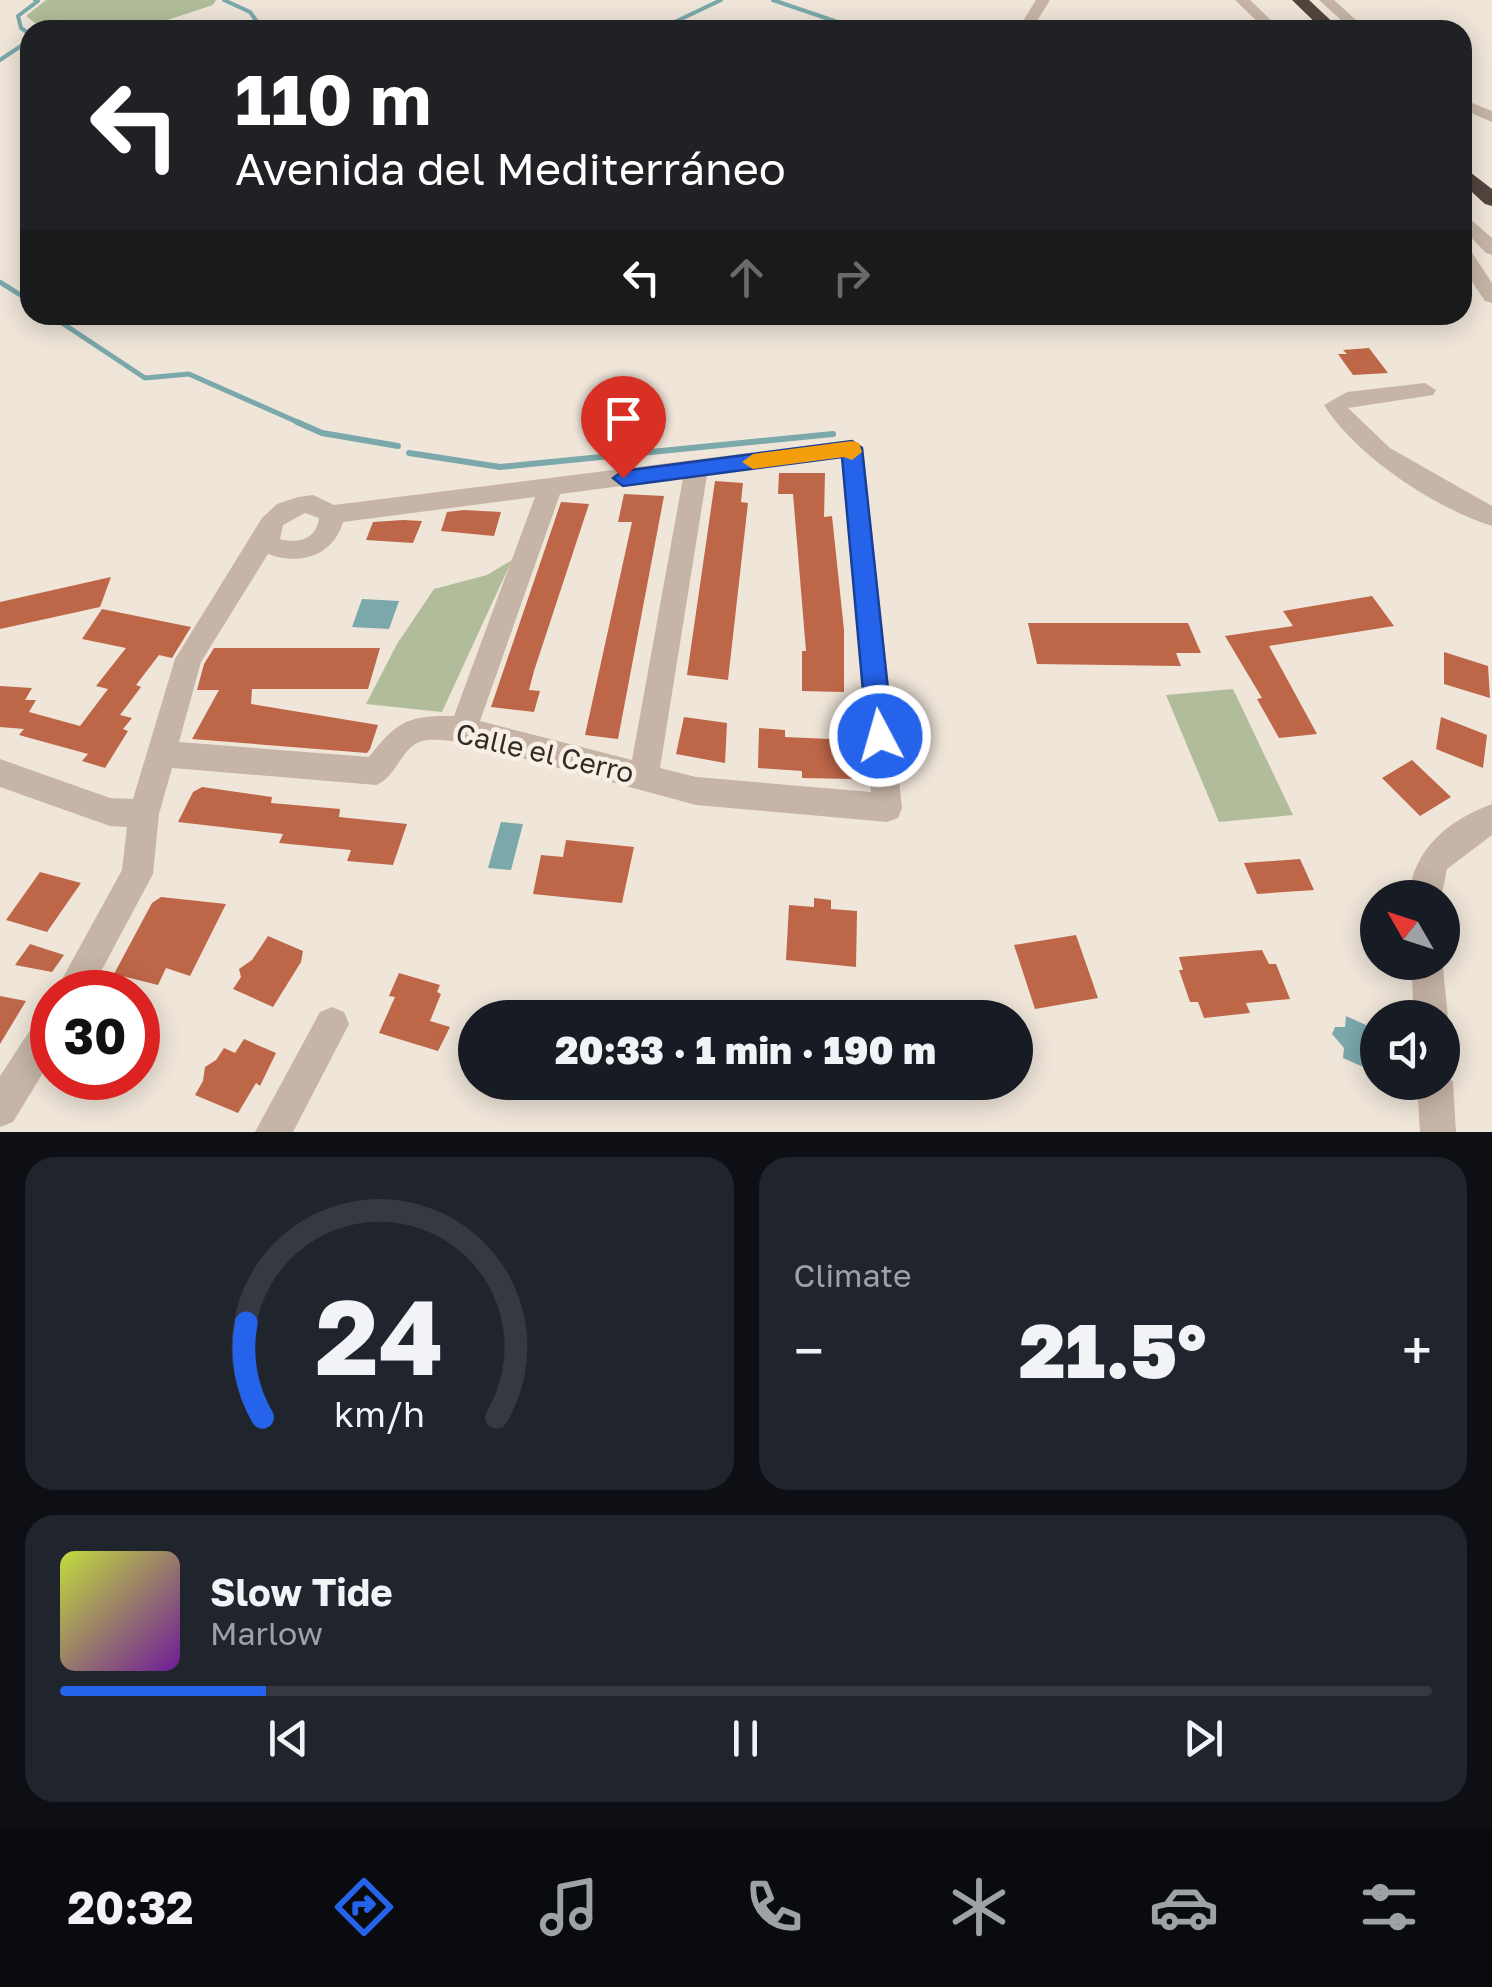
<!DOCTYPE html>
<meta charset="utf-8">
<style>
:root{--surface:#171b24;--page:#20242c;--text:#f1f3f6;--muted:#9ea1a6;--line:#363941;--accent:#2563eb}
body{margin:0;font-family:"Golos Text",sans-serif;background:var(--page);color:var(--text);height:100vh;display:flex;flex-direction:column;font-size:38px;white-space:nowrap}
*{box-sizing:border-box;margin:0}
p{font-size:32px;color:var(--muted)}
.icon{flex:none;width:55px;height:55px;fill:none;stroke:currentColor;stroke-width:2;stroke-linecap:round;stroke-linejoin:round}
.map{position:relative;height:1132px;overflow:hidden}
.panel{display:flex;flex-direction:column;gap:25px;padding:25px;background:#0d0f14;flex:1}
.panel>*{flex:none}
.guide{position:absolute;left:20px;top:20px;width:1452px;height:305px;border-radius:30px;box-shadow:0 5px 25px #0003;background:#202124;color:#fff;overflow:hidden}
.needle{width:65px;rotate:309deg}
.controls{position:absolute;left:1360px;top:880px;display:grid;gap:20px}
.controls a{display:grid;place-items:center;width:100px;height:100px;border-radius:50%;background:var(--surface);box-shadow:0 5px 25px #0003;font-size:50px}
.speed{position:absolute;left:30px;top:970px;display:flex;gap:20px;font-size:50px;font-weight:700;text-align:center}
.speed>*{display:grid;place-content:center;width:130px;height:130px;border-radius:50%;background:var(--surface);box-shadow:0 5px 25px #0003;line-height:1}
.speed .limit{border:15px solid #d22;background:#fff;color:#111}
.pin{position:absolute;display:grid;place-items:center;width:85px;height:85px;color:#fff;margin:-102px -42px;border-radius:50% 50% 50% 0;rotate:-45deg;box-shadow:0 0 10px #0007}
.pin .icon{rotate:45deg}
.me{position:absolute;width:110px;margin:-55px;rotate:354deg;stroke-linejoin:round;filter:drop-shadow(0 0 8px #0008)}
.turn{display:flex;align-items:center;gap:35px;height:210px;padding:0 50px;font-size:45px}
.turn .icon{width:130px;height:130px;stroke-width:2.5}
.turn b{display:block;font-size:70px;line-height:85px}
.lanes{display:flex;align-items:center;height:95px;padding:0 50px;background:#0003;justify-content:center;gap:50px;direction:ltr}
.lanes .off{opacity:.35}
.big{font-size:75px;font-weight:800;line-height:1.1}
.panel .widget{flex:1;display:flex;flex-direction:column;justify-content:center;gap:15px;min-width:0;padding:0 35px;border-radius:30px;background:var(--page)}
.panel .dial{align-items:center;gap:0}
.dial svg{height:260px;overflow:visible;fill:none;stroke:var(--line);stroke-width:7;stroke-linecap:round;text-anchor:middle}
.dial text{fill:var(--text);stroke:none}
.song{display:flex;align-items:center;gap:30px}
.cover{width:120px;height:120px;border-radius:15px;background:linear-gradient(135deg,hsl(70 70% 55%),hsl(280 70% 35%))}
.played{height:10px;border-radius:5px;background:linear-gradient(90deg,var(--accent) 15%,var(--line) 15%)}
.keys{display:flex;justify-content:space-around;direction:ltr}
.heat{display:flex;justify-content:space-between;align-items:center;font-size:55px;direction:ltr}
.panel .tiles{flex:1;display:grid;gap:25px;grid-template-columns:1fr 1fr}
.widget:last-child{grid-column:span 2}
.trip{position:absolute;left:458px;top:1000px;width:575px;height:100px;border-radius:50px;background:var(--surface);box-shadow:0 5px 25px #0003;font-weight:800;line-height:100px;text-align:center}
.dock{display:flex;height:160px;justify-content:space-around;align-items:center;background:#090b0e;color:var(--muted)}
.dock .icon{width:70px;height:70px}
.dock .active{color:var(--accent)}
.dock b{font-size:45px;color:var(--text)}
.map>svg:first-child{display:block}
.green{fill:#b1bd9a}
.water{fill:#7aa8ab}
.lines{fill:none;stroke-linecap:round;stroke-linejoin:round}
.stream-far2{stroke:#7aa8ab;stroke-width:4}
.stream-far1{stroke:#7aa8ab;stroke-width:5}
.stream{stroke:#7aa8ab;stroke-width:6}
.building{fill:#be6648}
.minor{fill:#c6b5a6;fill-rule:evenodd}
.highway{fill:#53453e;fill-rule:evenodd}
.route{fill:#2563eb;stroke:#184099;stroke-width:2.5}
.slow{fill:#f59e0b}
.labels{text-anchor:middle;stroke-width:9;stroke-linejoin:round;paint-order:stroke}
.street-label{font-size:28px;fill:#332b26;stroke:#f8efe5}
</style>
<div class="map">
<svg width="1492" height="1132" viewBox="0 0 1492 1132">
<rect width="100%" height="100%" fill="#efe5d9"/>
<!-- green -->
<path class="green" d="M46,0h170l-3,5 -64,21 -45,-5 -60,9 -18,-14z
M512,560l-70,152 -76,-8 31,-60 37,-55 53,-14z
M1233,689l60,126 -74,7 -53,-127z"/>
<!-- water -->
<path class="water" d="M362,599l37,2 -10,28 -37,-2z
M501,822l22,2 -12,46 -23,-2z
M1346,1016l31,14v43l-34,-15 1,-10 -12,-14 3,-7h10z"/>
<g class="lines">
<!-- stream-far2 -->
<path class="stream-far2" d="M224,0l26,12 13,18
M773,0l88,30
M658,30l63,-30
M30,34l-9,-6 -3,-12 20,-15 -3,-1
M0,60l30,-20"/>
<!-- stream-far1 -->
<path class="stream-far1" d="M0,282l30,19
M50,315l95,63 44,-4 113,50"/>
<!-- stream -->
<path class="stream" d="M297,422l25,11 76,13
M409,453l91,14 333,-33"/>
</g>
<!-- building -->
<path class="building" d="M1369,348l19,25 -35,2 -15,-21h9l-4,-4z
M779,473h46l-1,44 8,-1 12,114v62l-42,-1v-40h4l-13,-157h-15z
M715,481l28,2 -2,19 7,1 -20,177 -41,-5z
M624,494l40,2 -46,243 -33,-4 47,-213h-14z
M561,502l28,2 -55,167 -5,19 11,1 -6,21 -43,-5z
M464,510l37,2 -7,24 -53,-5 6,-19z
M403,520l19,1 -9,22 -47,-3 7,-18z
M111,577l-11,30 -100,22v-27z
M1372,596l22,30 -125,20 48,88 -38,4 -22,-39 5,-1 -37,-62 68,-10 -10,-15z
M102,609l89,18 -19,31 -13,-3 -23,30 5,2 -21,28 12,3 -9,11 5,2 -23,37 -23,-7 6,-7 -69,-19 5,-6 -24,-2v-41l32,2 -7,12h11l-7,12 51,14 28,-37 -12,-3 30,-38 -44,-9z
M1028,623h160l13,30h-25l5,13 -144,-2z
M214,648h166l-12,41h-116l-1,15 127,21 -8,24 -3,4 -175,-14 27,-49h-22l7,-26z
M1444,652l44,14 2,32 -46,-14z
M684,717l43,6 -2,40 -49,-9z
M1441,717l46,18 -4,33 -47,-19z
M759,728l26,2v7l67,3 1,39 -51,-1v-7l-44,-3z
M1412,760l39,37 -31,19 -38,-38z
M202,787l70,10 -1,6 69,6 -1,8 68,7 -14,41 -46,-4 4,-11 -72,-7 4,-9 -105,-12 15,-30z
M566,840l68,7 -12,56 -89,-9 8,-39 22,2z
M1300,859l14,31 -57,4 -13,-31z
M40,872l41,11 -34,49 -41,-12z
M161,897l65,7 -36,72 -24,-8 -8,17 -44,-11 38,-71z
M814,898l17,2v9l26,2 -1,56 -70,-7 3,-55 25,2z
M1076,935l22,63 -63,11 -21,-64z
M268,936l35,15 -2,11 -28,45 -40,-18 8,-12 -2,-8 13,-9z
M30,944l34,11 -12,17 -37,-7z
M1262,950l7,14h7l14,35 -44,4 4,10 -46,5 -6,-16h-8l-11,-32h4l-4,-13z
M399,973l41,12 -3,7 4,2 -11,27 20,6 -12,24 -59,-18 16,-36 -6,-1z
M0,996l26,5 -26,43z
M244,1039l32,14 -16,33 -4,-3 -18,30 -43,-18 8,-14 2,-14 11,-7 8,-12 11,5z"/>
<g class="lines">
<!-- minor -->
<path class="minor" d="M1036,0h14l-15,24h-10l-2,-3z
M1235,0h15l31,30h-15z
M1319,0h15l33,30h-15z
M1462,99l30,12v11l-30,-13z
M1462,212l30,26v17l-6,-2 -24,-25z
M1462,247l7,1 23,35v20l-7,-2 -23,-34z
M1425,383l11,7 -3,5 -85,13 42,40 102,58v20c-57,-18 -136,-70 -168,-121l23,-13z
M852,440l11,8 39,360 -4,10 -11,4 -191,-17 -233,-63c-12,-1 -29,-4 -41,-1 -21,6 -25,36 -46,44l-204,-17 -13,46 -6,60 -63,118h-35l67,-122 5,-43 -17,-1 -110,-39v-28l110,39 23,1 42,-140 87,-141 15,-14 21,-7 15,-2 21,10zM842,457l29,335 -175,-15 -36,-9 47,-293zM683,478l-51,282 -152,-39 80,-227zM535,497l-81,219c-46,-1 -57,5 -85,41l-190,-15 22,-80 67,-108c32,12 65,2 75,-32zM305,513l14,5c-2,21 -21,26 -39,21l3,-14z
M1492,804v31l-45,34 -6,29h-32c3,-49 40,-78 83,-94z
M1442,957l6,61 -6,12v-12h-28l-3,-56h31z
M332,1007l12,5 5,12 -56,108h-38l65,-120z
M52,1010v48l-39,64 -13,5v-51l40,-61z
M1442,1067l11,15 3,50h-36l-3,-50h25z"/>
<!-- highway -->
<path class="highway" d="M1292,0h17l32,30h-18z
M1462,166l30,23v17l-7,-2 -23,-21z"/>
</g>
<!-- route -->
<path class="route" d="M852,441l10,7 31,288 -4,8 -9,4 -9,-4 -4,-8 -25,-279 -219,29 -10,-8 10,-7z"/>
<!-- slow -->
<path class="slow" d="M852,441l7,2 3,9 -10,8 -8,-3 -91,12 -11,-7 11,-8z"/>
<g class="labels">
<!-- street labels -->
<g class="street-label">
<text transform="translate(545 753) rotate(13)" y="10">Calle el Cerro</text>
</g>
</g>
</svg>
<div class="controls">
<a><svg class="needle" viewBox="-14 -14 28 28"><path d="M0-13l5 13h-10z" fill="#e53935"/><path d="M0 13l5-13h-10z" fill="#9ea1a6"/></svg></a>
<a><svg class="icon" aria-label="sound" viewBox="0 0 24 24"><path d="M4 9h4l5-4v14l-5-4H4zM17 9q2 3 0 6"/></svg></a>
</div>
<div class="speed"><div class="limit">30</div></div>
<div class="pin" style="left:623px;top:478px;background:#d93025"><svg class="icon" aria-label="arrive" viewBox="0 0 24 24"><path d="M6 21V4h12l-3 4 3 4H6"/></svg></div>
<svg class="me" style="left:880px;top:736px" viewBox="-20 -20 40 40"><circle r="17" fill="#2563eb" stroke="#fff" stroke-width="3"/><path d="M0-11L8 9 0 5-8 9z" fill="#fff"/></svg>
<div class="trip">20:33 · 1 min · 190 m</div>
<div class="guide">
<div class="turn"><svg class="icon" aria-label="left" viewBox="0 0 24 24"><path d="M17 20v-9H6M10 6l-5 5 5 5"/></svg><div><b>110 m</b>Avenida del Mediterráneo</div></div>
<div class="lanes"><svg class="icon" aria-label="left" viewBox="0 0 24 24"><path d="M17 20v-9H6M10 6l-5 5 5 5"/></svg><svg class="icon off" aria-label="ahead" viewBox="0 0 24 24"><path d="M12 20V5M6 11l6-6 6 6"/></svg><svg class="icon off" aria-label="right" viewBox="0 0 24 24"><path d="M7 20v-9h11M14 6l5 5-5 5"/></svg></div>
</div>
</div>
<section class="panel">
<div class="tiles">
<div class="widget dial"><svg viewBox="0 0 100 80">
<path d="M14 69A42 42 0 1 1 86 69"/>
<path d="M14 69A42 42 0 0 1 9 40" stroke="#2563eb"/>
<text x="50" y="56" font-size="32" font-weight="700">24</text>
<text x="50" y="72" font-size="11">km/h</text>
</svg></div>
<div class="widget"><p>Climate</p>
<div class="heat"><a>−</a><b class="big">21.5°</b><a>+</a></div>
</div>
<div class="widget">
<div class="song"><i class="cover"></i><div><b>Slow Tide</b><p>Marlow</p></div></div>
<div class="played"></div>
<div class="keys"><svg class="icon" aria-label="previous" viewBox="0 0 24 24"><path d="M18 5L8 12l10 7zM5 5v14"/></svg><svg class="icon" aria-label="pause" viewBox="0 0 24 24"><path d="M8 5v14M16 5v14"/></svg><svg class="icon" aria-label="next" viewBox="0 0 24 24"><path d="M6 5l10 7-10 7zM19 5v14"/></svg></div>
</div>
</div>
</section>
<nav class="dock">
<b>20:32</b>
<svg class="icon active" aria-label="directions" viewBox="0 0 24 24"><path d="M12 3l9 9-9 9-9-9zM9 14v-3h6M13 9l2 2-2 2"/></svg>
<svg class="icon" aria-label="music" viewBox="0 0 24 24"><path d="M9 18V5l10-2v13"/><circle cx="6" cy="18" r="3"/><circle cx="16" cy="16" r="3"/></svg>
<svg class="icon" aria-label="phone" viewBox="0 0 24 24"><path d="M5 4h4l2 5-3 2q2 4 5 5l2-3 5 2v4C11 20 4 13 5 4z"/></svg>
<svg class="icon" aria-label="climate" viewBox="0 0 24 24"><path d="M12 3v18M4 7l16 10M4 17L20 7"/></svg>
<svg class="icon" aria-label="car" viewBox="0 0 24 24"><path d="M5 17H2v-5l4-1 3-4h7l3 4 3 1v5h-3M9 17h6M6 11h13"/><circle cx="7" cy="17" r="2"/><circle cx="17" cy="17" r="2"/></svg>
<svg class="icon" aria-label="filters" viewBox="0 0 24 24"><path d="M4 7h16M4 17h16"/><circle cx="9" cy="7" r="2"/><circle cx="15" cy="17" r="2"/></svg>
</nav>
